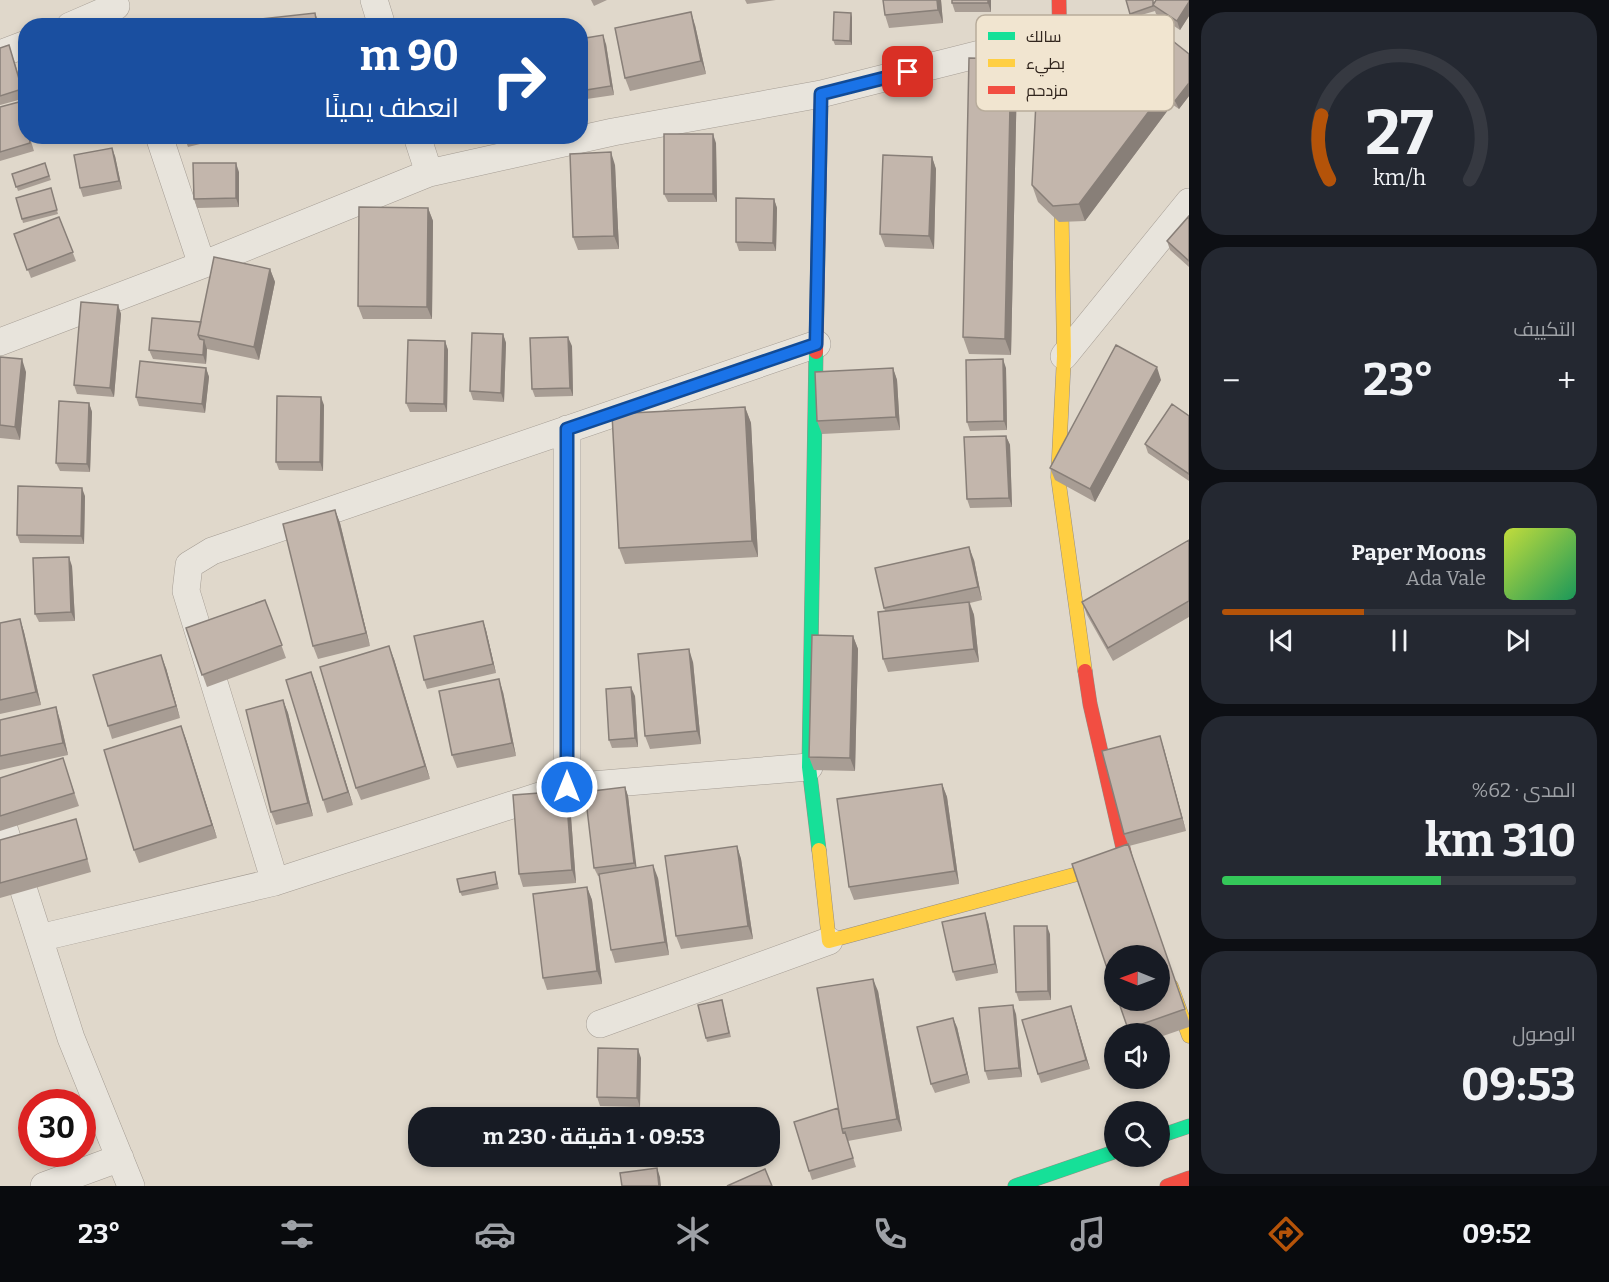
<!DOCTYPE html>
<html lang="ar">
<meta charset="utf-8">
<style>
:root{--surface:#171b24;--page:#242831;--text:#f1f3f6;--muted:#9ea1a6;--line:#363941;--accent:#b45309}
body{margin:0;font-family:Bitter,Cairo,serif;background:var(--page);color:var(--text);direction:rtl;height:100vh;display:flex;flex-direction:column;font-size:22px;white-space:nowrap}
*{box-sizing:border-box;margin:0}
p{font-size:20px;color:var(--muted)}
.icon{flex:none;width:33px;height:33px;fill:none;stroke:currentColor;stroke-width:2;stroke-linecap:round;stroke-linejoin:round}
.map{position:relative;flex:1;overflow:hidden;direction:ltr}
.panel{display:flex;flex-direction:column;gap:12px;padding:12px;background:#0d0f14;width:420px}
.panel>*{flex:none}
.top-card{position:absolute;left:18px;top:18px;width:570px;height:126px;border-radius:24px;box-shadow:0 3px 9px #0003;direction:rtl;background:#1a4fa0;color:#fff;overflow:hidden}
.needle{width:39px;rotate:271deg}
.buttons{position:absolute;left:1104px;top:945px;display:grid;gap:12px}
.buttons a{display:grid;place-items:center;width:66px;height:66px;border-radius:50%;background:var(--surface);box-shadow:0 3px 9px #0003;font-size:30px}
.speed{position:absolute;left:18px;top:1089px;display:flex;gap:12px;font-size:30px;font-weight:700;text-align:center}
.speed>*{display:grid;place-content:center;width:78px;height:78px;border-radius:50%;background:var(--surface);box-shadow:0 3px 9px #0003;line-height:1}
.speed .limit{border:9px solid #d22;background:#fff;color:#111}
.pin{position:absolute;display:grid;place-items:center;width:51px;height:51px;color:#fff;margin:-26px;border-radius:12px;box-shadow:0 3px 9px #0006}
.me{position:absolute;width:66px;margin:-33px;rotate:0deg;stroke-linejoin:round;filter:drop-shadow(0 0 4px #0008)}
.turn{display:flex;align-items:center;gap:21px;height:126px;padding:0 30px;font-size:27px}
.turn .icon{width:78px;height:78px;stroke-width:2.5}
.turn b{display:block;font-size:42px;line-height:51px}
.big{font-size:45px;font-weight:700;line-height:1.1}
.panel .card{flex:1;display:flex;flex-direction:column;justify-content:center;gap:9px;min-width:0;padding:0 21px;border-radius:24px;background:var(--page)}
.panel .dial{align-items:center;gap:0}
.dial svg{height:156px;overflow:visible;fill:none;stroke:var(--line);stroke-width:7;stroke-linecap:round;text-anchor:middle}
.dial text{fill:var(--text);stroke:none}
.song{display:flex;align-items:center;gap:18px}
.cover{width:72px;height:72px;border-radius:9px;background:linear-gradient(135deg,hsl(70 70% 55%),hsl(150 70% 35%))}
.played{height:6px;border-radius:3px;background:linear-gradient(90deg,var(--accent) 40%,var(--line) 40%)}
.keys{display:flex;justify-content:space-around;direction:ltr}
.heat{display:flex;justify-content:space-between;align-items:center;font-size:33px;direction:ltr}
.charge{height:9px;border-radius:4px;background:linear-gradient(90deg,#34c759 62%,var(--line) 0)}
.trip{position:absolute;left:408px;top:1107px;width:372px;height:60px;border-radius:24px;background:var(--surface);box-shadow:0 3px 9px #0003;font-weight:700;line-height:60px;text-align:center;direction:rtl}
.dock{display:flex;height:96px;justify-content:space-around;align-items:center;background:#090b0e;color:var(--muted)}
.dock .icon{width:42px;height:42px}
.dock .active{color:var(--accent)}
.dock b{font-size:27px;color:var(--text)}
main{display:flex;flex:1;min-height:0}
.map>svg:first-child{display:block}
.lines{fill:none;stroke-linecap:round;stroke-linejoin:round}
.street-casing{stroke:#a59d94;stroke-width:28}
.fast-casing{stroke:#958d84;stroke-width:15}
.slow-casing{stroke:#958d84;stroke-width:15}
.jam-casing{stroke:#958d84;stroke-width:15}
.street{stroke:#e8e4dc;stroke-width:27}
.fast{stroke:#16e098;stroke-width:14}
.slow{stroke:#ffcf43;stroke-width:14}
.jam{stroke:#f24e42;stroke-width:14}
.wall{fill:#a89d94}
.shaded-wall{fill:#887f78}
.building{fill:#c3b6ac;stroke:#887f78;stroke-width:1.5}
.route-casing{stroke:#114b97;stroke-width:15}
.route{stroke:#1a73e8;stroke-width:10}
.key{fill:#f1e5d0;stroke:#b8ac9b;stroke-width:1.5}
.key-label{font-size:16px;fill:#32261e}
</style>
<main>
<section class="panel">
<div class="card dial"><svg viewBox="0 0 100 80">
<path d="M14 69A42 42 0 1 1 86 69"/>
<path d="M14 69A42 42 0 0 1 10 36" stroke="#b45309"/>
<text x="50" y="56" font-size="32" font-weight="700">27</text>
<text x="50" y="72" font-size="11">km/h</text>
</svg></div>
<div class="card"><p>التكييف</p>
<div class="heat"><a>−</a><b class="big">23°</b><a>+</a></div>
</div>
<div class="card">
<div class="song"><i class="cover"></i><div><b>Paper Moons</b><p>Ada Vale</p></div></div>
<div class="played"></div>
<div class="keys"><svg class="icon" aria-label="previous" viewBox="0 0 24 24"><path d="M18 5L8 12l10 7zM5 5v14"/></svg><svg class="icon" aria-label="pause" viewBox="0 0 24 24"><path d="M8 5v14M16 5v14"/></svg><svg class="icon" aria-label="next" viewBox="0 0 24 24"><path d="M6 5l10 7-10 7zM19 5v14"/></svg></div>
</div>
<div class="card"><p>المدى · 62%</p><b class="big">310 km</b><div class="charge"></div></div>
<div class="card"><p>الوصول</p><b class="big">09:53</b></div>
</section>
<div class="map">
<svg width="1189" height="1186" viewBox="0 0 1189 1186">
<rect width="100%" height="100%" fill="#e0d8cb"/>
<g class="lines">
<!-- street casing -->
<g class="street-casing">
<path id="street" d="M374,0l8,26
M70,26l46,-20
M0,54l26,-10
M159,136l43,129
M417,136l12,37
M0,342l202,-77 227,-92 184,-41 208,-38 238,-60
M1064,356l125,-154
M567,787v-358
M0,816l71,222 60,148
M275,882l-89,-291 3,-26 23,-14 605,-207
M39,938l236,-56 292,-95 242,-20
M600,1024l229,-83
M44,1186l76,-28"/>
</g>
<!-- fast casing -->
<g class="fast-casing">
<path id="fast" d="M816,352l-7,415 10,83
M1160,1136l29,-10
M1015,1186l99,-34"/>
</g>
<!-- slow casing -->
<g class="slow-casing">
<path id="slow" d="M1061,179l3,177 -6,121 27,194
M819,850l10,91 289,-78
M1171,986l18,50"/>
</g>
<!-- jam casing -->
<g class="jam-casing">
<path id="jam" d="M1059,0l2,127
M816,352l5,-258
M1085,671l5,33 36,157 7,20
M1167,1186l22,-8"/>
</g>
<!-- street -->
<use href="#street" class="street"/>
<!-- fast -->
<use href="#fast" class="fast"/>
<!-- slow -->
<use href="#slow" class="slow"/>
<!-- jam -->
<use href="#jam" class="jam"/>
</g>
<!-- wall -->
<path class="wall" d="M591,0h16l-13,6z
M745,0h31l-29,4z
M941,0l2,23 -54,5 -4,-13z
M952,0h39v12h-36l-3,-9z
M1126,0l28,3 35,-3v16l-9,14 -24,-16 -1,-3 -24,7z
M852,17v28h-17l-2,-5z
M695,25l11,49 -76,17 -5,-13z
M1133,35l1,42 -68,2 -3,-8z
M580,39l26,5 8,51 -34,5z
M9,45l17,53 -26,7v-57z
M1189,54v42l-10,13 -16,-11 5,12 -83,111 -26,1 -21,-20 -6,-17 126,-92 -19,-14 -3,-9z
M1017,76l-6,279 -42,-1 -6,-17z
M19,102l15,49 -34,10v-54z
M75,136h25l-23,7z
M184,136h48l-44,11z
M716,143l1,59h-49l-4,-8z
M115,156l7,33 -39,8 -3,-9z
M932,157l4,12 -2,80 -49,-2 -5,-13z
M45,163l6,17 -33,11 -6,-17z
M615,165l4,84 -41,1 -5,-13z
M239,172v35l-42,1 -3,-9z
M51,188l7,26 -35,9 -1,-4z
M774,199l3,9 -1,43h-37l-3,-9z
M428,208l5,13 -1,98h-69l-5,-13z
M1189,216v51l-19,-17 -3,-9z
M59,217l17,44 -45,17 -17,-44z
M270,269l5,13 -16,78 -52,-11 -1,15 -53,-5 -4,-9 52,-28z
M118,305l3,9 -7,83 -37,-3 -3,-9z
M503,334l3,9 -2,59 -31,-2 -3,-9z
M445,341l3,9 -1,62h-37l-4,-9z
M572,346l1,50 -38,1 -3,-8z
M0,357l26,15 -6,68 -20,-2z
M206,368l3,9 -4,36 -66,-7 -3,-9z
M893,368l4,12 3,50 -78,4 -5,-13z
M1006,368l1,62 -37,1 -3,-9z
M1161,380l-66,122 -40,-22 -5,-12z
M89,403l3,9 -2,60 -30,-1 -4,-8z
M324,405l-1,66 -44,-1 -3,-8z
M745,407l6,16 7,134 -133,7 -6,-16z
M1189,416v65l-41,-28 -3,-9z
M1006,436l4,9 2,62 -42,1 -3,-9z
M85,496l-1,48 -64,-1 -3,-8z
M335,510l5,13 30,123 -52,13 -5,-13z
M1189,540v77l-76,44 -26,-46 -5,-13z
M974,560l8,40 -12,3 4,12 5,47 -91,10 -5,-13 2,-48 -1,-3z
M72,566l3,55 -36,1 -4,-8z
M265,600l21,58 -79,29 -21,-59z
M20,619l4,13 17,73 -41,9v-91z
M483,621l3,9 10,43 -69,16 -3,-9z
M853,636l5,13 -3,122 -41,-1 -5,-13z
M394,659l36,120 -69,21 -5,-12z
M693,662l8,82 -51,5 -5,-13z
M166,668l14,50 -68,21 -4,-13z
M311,672l42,133 -26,8 -4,-13z
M503,692l13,64 -59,12 -5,-13z
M635,696l3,51 -26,1 -3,-8z
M283,700l5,13 25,103 -37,9 -5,-13z
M0,720h60l8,35 -68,15z
M181,726l36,112 -78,25 -5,-13z
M1164,749l22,82 -57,15 60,175v6l-29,10v-3h-30l-12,-34 10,-156 -4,-10z
M67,771l12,35 -79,25v-53z
M942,784l5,13 12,87 -105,16 -5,-13z
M625,787l3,9 8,72 22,10 11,77 -54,8 -4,-13 -12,-74h-1l-4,-8z
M570,804l6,79 -53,4 -4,-13z
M80,832l11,40 -91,26v-58z
M737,846l4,13 12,80 -72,10 -5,-13z
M495,872l4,17 -37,7 -2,-4z
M587,887l5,13 10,84 -55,6 -4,-12z
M988,922l10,51 -42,8 -3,-9z
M1050,934l1,66 -32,1 -3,-9z
M878,991l24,140 -54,10 8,26 -44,13 -3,-9 29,-63z
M723,1004l8,33 -24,5 -1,-4z
M1016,1014l6,63 -34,3 -3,-9z
M1074,1015l16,54 -49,14 -3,-9z
M957,1027l13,56 -35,10 -4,-9z
M641,1058l-1,49 -40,-1 -3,-9z
M628,1156h26l1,7 -23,4z"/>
<!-- shaded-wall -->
<path class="shaded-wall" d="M937,0h4l2,23 -5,-13z
M988,0h3v12l-3,-9z
M1189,2v14l-9,14 -3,-9z
M691,12l4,13 11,49 -5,-13z
M315,13l5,13h-3z
M851,13l1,4v28l-2,-4z
M1129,27l4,8 1,42 -3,-9z
M603,35l3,9 8,51 -3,-9z
M1011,59l6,17 -6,279 -6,-16z
M1189,83v13l-10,13 -4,-8z
M1162,94l6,16 -83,111 -6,-17z
M713,134l3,9 1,59 -4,-8z
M112,148l3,8 7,33 -3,-8z
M611,152l4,13 4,84 -5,-13z
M932,157l4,12 -2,80 -5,-13z
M236,163l3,9v35l-3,-9z
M774,199l3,9 -1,43 -3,-8z
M428,208l5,13 -1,98 -5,-12z
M270,269l5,13 -16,78 -5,-13z
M118,305l3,9 -7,83 -4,-9z
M503,334l3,9 -2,59 -3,-9z
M568,337l4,9 1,50 -3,-8z
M204,340l3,9 -1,15 -3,-9z
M445,341l3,9 -1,62 -3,-8z
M22,359l4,13 -6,68 -5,-13z
M1003,359l3,9 1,62 -3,-9z
M1157,367l4,13 -66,122 -5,-13z
M206,368l3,9 -4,36 -3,-9z
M893,368l4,12 3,50 -4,-13z
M321,397l3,8 -1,66 -3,-9z
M89,403l3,9 -2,60 -3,-8z
M745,407l6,16 7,134 -6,-16z
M1006,436l4,9 2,62 -3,-9z
M82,488l3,8 -1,48 -3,-8z
M335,510l5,13 30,123 -4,-13z
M969,547l5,13 8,40 -4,-13z
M69,557l3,9 3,55 -4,-9z
M969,602l5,13 5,47 -5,-13z
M20,619l4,13 17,73 -5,-13z
M483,621l3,9 10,43 -3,-9z
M853,636l5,13 -3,122 -5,-13z
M389,646l5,13 36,120 -5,-13z
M689,649l4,13 8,82 -4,-13z
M161,655l5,13 14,50 -4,-12z
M311,672l5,13 37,120 -5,-13z
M499,679l4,13 13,64 -4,-13z
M631,687l4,9 3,51 -3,-9z
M283,700l5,13 25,103 -5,-13z
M56,707l4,13 8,35 -5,-12z
M181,726l5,13 31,99 -5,-13z
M1160,736l4,13 22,82 -4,-13z
M942,784l5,13 12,87 -4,-13z
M625,787l3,9 9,75 -3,-8z
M566,791l4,13 6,79 -4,-13z
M737,846l4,13 12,80 -5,-13z
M653,865l5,13 11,77 -4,-13z
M587,887l5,13 10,84 -5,-13z
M985,913l3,9 10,51 -3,-9z
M1047,926l3,8 1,66 -3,-9z
M873,979l5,12 24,140 -5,-12z
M1013,1005l3,9 6,63 -3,-9z
M1071,1006l3,9 16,54 -4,-9z
M953,1018l4,9 13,56 -3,-9z
M638,1049l3,9 -1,49 -3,-9z
M657,1168l3,9 1,9h-2z"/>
<!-- building -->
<path class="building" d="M883,0h54l1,10 -53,5z
M952,0h36v3h-36z
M1126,0h27v6l-23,8z
M1156,0h33v2l-12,19 -24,-16z
M691,12l10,49 -76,17 -10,-50z
M834,12l17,1 -1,28 -17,-1z
M315,13l2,13h-74v-5z
M1164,34l25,20v29l-14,18 -39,-31z
M603,35l8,51 -31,5v-52z
M9,45l13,44 -22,7v-48z
M969,58l42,1 -6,280 -42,-2z
M1037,80l125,14 -83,110 -26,2 -21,-21z
M19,102l7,23v11h3l1,7 -30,9v-45z
M664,134h49v60h-49z
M112,148l7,33 -39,7 -6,-33z
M611,152l3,84 -41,1 -3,-83z
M883,155l49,2 -3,79 -49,-2z
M45,163l4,13 -33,11 -4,-13z
M193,163h43v35l-42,1z
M51,188l6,22 -35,9 -6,-21z
M736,198l38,1 -1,44 -37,-1z
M359,207l69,1 -1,99 -69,-1z
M1189,216v45l-22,-20z
M59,217l14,35 -46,18 -13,-36z
M214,257l56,12 -16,78 -56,-12z
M81,302l37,3 -8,83 -36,-3z
M152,318l49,4 -3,13 2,4 4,1 -1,15 -54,-5z
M472,333l31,1 -2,59 -31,-2z
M568,337l2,51 -38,1 -2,-51z
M408,340l37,1 -1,63 -38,-1z
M1116,345l41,22 -67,122 -40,-21z
M0,357l22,2 -7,68 -15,-2z
M1003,359l1,62 -37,1 -1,-62z
M140,361l66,7 -4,36 -66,-7z
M893,368l3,49 -79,4 -2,-49z
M277,396l44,1 -1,65h-44z
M59,401l30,2 -2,61 -31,-1z
M1172,404l17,12v58l-44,-30z
M745,407l7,134 -133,7 -7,-134z
M1006,436l3,62 -42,1 -3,-62z
M18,486l64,2 -1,48 -64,-1z
M335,510l31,123 -53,13 -30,-122z
M1189,540v61l-81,47 -26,-46z
M969,547l9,40 -94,21 -9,-40z
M69,557l2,55 -36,2 -2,-56z
M265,600l17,45 -80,30 -16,-47z
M969,602l5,47 -91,10 -5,-47z
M20,619l16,73 -36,8v-77z
M483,621l10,43 -69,16 -10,-44z
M812,635l41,1 -3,122 -41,-1z
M389,646l36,120 -69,22 -36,-121z
M689,649l8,82 -52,5 -7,-82z
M161,655l15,51 -68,20 -15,-51z
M311,672l37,120 -25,8 -37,-120z
M499,679l13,64 -60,12 -13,-64z
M631,687l4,51 -26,2 -3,-51z
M283,700l25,103 -37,9 -25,-102z
M56,707l7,36 -63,13v-36z
M181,726l31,99 -78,25 -30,-100z
M1160,736l22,82 -58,16 -22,-83z
M63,758l11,35 -74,23v-38z
M942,784l13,87 -106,16 -12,-88z
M625,787l9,76 -40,5 -9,-76z
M566,791l6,79 -53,4 -6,-79z
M76,819l11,40 -87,24v-43z
M1128,844l57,165 -57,20 -10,-29h42v-44h-46v33l-42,-125z
M737,846l11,80 -72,10 -11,-80z
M653,865l12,77 -54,8 -12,-76z
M495,872l2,12 -37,8 -3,-13z
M587,887l10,84 -54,7 -10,-84z
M985,913l10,51 -42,8 -11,-50z
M1014,926h33l1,65 -32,1z
M873,979l24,140 -55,10 -25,-141z
M722,1000l7,33 -23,5 -8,-33z
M1013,1005l6,63 -34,3 -6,-63z
M1071,1006l15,54 -48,14 -16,-54z
M953,1018l14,56 -36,10 -14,-57z
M598,1048l40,1 -1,49 -40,-1z
M838,1108l4,21 1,4 2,-1 8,26 -44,13 -15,-49z
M647,1113l1,5h-24l-1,-3z
M657,1168l2,18h-37l-2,-13z
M765,1169l7,17h-45z"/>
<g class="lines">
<!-- route casing -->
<g class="route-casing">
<path id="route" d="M567,787v-358l249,-85 5,-250 87,-22"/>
</g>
<!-- route -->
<use href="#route" class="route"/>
</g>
<!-- legend -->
<rect x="976" y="15" width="198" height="96" rx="9" class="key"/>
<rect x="988" y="32" width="27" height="8" fill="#16e098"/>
<rect x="988" y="59" width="27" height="8" fill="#ffcf43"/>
<rect x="988" y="86" width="27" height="8" fill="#f24e42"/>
<g class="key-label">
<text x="1026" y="42">سالك</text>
<text x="1026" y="69">بطيء</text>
<text x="1026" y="96">مزدحم</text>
</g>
</svg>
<div class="buttons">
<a><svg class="needle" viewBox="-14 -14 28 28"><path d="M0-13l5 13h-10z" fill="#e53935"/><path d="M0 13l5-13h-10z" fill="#9ea1a6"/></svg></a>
<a><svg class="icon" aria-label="sound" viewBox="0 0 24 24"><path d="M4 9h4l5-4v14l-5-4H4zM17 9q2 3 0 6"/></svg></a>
<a><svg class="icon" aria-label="search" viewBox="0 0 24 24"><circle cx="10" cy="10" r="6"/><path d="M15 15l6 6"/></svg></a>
</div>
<div class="speed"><div class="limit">30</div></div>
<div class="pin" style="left:908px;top:72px;background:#d93025"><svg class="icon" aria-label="arrive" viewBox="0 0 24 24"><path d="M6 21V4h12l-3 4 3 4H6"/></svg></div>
<svg class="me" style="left:567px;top:787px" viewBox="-20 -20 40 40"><circle r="17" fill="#1a73e8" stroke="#fff" stroke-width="3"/><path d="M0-11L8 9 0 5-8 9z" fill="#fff"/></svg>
<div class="trip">09:53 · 1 دقيقة · 230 m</div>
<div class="top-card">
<div class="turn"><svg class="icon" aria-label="right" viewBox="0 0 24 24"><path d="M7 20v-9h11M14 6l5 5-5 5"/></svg><div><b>90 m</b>انعطف يمينًا</div></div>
</div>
</div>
</main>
<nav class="dock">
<b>09:52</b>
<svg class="icon active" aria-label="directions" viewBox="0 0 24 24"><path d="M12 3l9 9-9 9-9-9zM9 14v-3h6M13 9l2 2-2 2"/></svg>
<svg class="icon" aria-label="music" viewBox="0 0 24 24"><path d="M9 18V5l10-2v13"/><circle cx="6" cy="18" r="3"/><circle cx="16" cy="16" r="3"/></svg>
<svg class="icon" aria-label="phone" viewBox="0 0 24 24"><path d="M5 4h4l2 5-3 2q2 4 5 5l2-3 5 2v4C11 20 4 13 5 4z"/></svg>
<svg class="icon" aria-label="climate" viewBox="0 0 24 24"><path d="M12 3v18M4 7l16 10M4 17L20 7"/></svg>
<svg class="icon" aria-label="car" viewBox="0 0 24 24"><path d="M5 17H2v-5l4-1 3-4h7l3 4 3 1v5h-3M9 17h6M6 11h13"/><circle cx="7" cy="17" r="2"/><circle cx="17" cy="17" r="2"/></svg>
<svg class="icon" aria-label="filters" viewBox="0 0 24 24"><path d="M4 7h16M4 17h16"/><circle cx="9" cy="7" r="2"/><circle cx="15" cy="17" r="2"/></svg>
<b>23°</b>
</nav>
